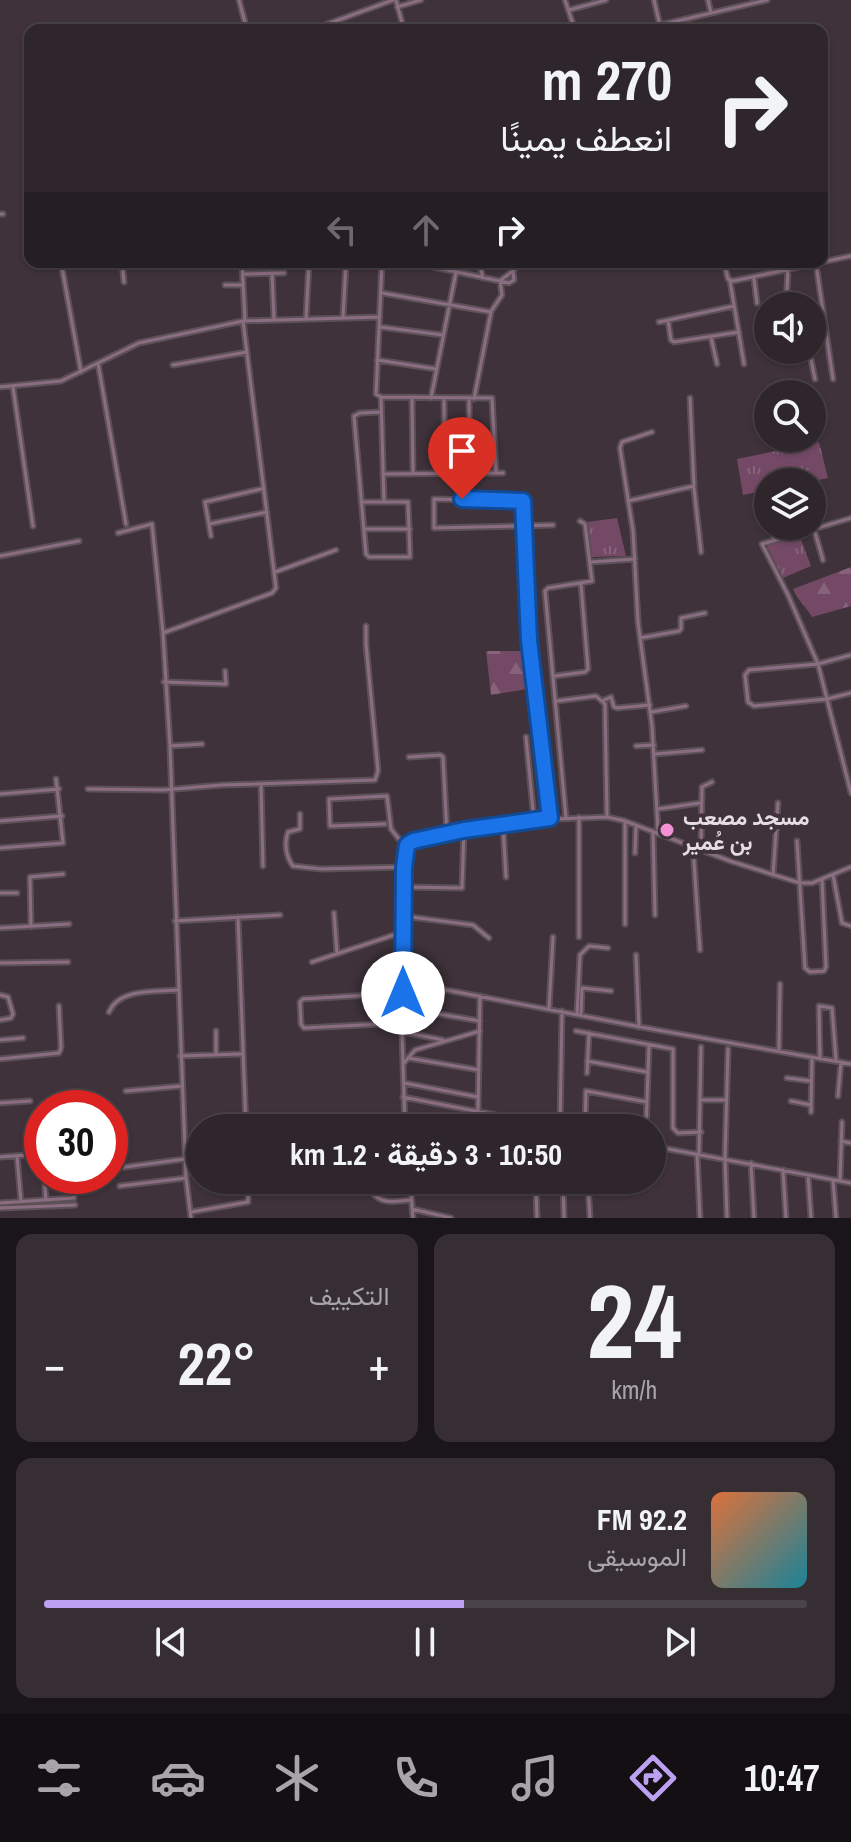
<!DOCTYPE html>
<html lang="ar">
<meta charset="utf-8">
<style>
:root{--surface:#2f262c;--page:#372e34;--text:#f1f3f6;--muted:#a7a5a9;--line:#4a4348;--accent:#bca0f2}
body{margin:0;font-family:"Archivo Narrow",Vazirmatn,sans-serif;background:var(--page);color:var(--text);direction:rtl;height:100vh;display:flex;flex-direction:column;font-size:30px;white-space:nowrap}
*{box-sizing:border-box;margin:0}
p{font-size:26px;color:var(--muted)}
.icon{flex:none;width:44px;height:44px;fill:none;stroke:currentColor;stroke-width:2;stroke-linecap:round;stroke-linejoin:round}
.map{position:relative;height:1218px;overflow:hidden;direction:ltr}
.side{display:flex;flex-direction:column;gap:16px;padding:16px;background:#1a1518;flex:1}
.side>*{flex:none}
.banner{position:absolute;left:24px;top:24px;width:804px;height:244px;border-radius:16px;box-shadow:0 2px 6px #0004,0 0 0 2px var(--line);direction:rtl;background:#2f262c;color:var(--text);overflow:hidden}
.buttons{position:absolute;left:754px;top:292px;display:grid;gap:16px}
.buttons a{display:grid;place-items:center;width:72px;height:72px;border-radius:50%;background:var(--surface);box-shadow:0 2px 6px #0004,0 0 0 2px var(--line);font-size:40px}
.speed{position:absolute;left:24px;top:1090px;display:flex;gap:16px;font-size:40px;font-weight:700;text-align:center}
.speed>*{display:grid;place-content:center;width:104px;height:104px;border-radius:50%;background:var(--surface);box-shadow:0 2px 6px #0004,0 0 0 2px var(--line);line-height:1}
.speed .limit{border:12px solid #d22;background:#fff;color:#111}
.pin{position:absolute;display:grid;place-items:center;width:68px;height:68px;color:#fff;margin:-82px -34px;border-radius:50% 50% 50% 0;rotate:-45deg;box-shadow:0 0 8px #0007}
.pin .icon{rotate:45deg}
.me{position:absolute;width:88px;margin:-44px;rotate:0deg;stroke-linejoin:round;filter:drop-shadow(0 0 6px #0008)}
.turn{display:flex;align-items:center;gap:28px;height:168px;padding:0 24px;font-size:36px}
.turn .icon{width:104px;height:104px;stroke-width:2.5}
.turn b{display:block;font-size:56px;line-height:68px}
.lanes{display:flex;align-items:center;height:76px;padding:0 24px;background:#0003;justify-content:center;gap:40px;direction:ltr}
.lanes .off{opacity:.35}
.big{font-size:60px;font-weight:700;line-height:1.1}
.side .card{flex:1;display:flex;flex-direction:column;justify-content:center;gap:12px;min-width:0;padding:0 28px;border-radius:16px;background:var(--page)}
.side .dial{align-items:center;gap:0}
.dial b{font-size:104px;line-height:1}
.song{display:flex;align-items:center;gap:24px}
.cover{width:96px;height:96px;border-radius:12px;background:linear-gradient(135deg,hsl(20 70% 55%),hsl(190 70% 35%))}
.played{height:8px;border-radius:4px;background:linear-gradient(90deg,var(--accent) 55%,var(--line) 55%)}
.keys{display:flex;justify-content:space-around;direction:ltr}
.heat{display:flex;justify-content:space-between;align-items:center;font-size:44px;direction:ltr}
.side .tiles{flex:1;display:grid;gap:16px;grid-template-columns:1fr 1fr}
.card:last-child{grid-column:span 2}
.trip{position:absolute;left:186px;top:1114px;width:480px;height:80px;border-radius:40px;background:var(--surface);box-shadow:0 2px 6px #0004,0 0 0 2px var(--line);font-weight:700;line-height:80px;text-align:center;direction:rtl}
.dock{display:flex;height:128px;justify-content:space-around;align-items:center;background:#130f12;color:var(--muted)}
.dock .icon{width:56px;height:56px}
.dock .selected{color:var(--accent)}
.dock b{font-size:36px;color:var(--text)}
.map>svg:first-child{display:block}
.grass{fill:url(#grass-tufts)}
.forest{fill:url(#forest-firs)}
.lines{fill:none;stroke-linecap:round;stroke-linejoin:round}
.minor-casing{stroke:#5d5158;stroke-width:7}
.minor{stroke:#8a6d80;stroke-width:3}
.route-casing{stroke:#114b97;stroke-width:20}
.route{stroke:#1a73e8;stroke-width:14}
.poi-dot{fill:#f491d4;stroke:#3f323a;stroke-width:3}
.labels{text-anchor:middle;stroke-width:8;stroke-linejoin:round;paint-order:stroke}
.poi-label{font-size:22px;font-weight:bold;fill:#e5dde2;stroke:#3f323a;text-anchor:start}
</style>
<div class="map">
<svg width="851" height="1218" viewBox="0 0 851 1218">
<defs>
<pattern id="grass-tufts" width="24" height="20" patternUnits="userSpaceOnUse" patternTransform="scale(2)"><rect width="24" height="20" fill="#734965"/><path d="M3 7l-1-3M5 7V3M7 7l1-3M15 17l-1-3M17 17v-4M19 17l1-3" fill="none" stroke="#87637b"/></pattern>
<pattern id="forest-firs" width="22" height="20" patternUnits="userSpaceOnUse" patternTransform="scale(2)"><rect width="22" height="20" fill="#734965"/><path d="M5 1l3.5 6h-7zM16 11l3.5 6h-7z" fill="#87637b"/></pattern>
</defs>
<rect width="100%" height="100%" fill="#3f323a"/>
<!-- grass -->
<path class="grass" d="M819,442l9,36 -20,4h-40v8l-25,5 -6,-36z
M617,518l9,38 -34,1 -5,-35z
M800,537l11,29 -28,12 -17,-34z"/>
<!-- forest -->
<path class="forest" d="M851,567v39l-39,11c-6,-11 -14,-16 -19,-28z
M486,651h41l3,34 -3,4 -36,6z"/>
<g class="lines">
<!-- minor casing -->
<g class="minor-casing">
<path id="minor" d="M239,0l8,30
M396,0l8,30
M565,0l10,30
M654,0l7,30
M708,0l3,13
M397,7l24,-7
M569,10l37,-10
M660,25l107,-25
M311,30l82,-30
M0,214h3
M61,262l20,110
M122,262l2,20
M242,262l3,59
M382,262l-6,132 5,3 3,104
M410,262l99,21 5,-3 -2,-18
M479,262l4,16
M724,262l4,17 5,2 118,-25
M221,263l17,-1
M816,264l17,115
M272,273l2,46
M244,274l40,-1
M754,279l3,24
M501,280l13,-10
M730,281l14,83
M225,285h16
M382,293l109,19 -17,87
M786,306l2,-36
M492,310l10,-15 -2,-14
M343,318l3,-56
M306,319l3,-57
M668,320l3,20 3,2 65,-10
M659,322l75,-16
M380,327l63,8
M711,337l6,27
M812,339h9l4,-3
M809,350l6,29
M377,360l59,9
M98,363l28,161
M173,365l74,-13
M0,387l61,-6 78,-38 104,-22 137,-4
M13,387l20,139
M381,397l111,1 4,75
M412,398l1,75
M431,398l27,-136
M444,399l1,75
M469,399l1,75
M652,432l-30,10 -2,6 13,83 5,91 14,104 6,105
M383,474l120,-1
M694,488l7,64
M628,501l66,-15 -4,-88
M361,502h47l2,55h-41l-3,-3 -12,-138 6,-3 21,-1
M209,524l58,-12
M772,526l2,13
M364,529h46
M814,529l37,-11
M118,533l34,-9 11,109
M211,536l-6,-34 56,-13
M0,556l79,-15
M823,560l-9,-31 -52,15 26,51 30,69 33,129
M591,562l44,-3
M275,572l61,-22
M640,638l39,-7 2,-2v-11l24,-5
M851,655l-33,9 -69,6 -4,5 3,27 6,4 73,-7 24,-6
M555,676l30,-4 3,-3 -7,-85
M164,682l62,2 -1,-13
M557,701l39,-5 9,8 2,112
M602,701l9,-4 3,10 3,1 33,-3
M651,712l35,-6
M526,737l8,83
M170,746l32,-2
M636,746l18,-1
M655,754l47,-4
M409,757l31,-2 3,2 4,77
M261,784l2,82
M88,789l75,1 59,-5 153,-5 3,-9 -12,-127v-18
M0,794l59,-5
M658,809l42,-6
M300,814v15l-12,3c-4,11 -2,25 5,34l28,3 83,-2
M550,818c-15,-105 -24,-211 -27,-317l-89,-2v29l85,-2 34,-1
M566,818l-21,-227 3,-3 44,-7 -7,-57 -5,-3
M0,821l62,-5
M385,824l-55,2 -1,-27 58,-3 4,33 15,19
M503,825l3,52
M653,831l2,84
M797,841l8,127 5,4 14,-1 2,-4 -4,-88
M693,847l7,103
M0,848l63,-5 -7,-64
M701,850l1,-63 10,-5
M635,853l1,-28
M773,875l5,-72
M833,875l9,48 9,3
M404,887l58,1 2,-58
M0,893h17
M334,913l3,41
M403,916l70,9 16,13
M238,917l8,211
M175,921l105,-6
M625,924v-103
M31,927l-1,-50 33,-3
M0,928l69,-4
M579,937v-120
M636,955l3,72
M312,962l91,-30
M0,963l68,-1
M404,982l253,48 194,34
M0,995l8,2 5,17 -2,4 -11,2
M403,1008l77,13
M549,1009l4,-72
M109,1012c10,-24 47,-20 68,-22
M577,1014l3,-59 9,-9 19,2
M581,1015l1,-27 29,3
M400,1023l-96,5 -3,-4 -1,-22 3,-3 100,-6
M216,1031v24
M576,1031l97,18v79l5,5 23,-1
M403,1032l40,8
M0,1040l23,-2
M779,1049l1,-65
M180,1056l61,-2
M408,1058l71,12
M0,1059l59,-6 2,-5 -2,-42
M820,1059l-1,-53 13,2 4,52
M587,1061l60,11
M404,1063l11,-13 65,-19
M587,1073l2,-40
M787,1078l24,3
M404,1083l74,14
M126,1091l56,-5
M838,1096l3,-34
M403,1097l160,31
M702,1100h24
M791,1101l20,4
M0,1103l30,-2
M478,1112l2,-116
M811,1112l1,-55
M532,1127l1,1
M560,1127l2,-116
M405,1128l-3,-96 2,-165 2,-19 7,-7 117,-21 77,-3 18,4 105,40 70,22h12l39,-16
M585,1128l1,-37 61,11
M646,1128l3,-83
M841,1141l10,2
M652,1146l199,37
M697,1154l3,64
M699,1154l2,-107
M17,1156l4,46
M0,1157l42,-3
M725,1158l3,-109
M725,1158l2,60
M751,1163l3,55
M110,1169l75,-10
M783,1170l3,48
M808,1175l3,43
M44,1176l2,24
M362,1180c16,24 22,23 49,20
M410,1180l3,38
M535,1180l1,8 52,-3 2,33
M563,1180l1,38
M833,1180l3,38
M840,1181l2,-59
M316,1184l8,-4
M120,1186l66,-8
M536,1188l1,30
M0,1203l74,-5v-22
M0,1208l75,-3
M412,1209l39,9
M191,1212l57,-10v-22
M191,1218l-5,-40 -16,-432 -7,-113 109,-40 4,-5 -33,-267"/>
</g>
<!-- minor -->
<use href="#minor" class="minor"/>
</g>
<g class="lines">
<!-- route casing -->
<g class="route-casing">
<path id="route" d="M403,993l1,-126 3,-22 6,-4 51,-11 86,-12 -21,-178 -6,-139 -61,-2"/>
</g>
<!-- route -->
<use href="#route" class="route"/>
</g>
<!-- markers -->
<circle class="poi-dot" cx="667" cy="830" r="8"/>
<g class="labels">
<!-- poi labels -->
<g class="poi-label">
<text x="683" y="825">مسجد مصعب<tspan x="683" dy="25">بن عُمير</tspan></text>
</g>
</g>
</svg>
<div class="buttons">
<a><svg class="icon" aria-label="sound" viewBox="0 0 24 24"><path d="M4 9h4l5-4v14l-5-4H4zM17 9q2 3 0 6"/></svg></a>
<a><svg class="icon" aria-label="search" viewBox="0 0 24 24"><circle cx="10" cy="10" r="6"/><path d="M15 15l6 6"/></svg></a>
<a><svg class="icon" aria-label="layers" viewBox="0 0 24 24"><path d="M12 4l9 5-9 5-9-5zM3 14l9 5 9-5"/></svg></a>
</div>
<div class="speed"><div class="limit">30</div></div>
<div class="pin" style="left:462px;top:499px;background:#d93025"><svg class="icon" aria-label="arrive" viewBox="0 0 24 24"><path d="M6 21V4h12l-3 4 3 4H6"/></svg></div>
<svg class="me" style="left:403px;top:993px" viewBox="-20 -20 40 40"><circle r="19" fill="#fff"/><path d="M0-13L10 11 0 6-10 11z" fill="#1a73e8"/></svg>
<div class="trip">10:50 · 3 دقيقة · 1.2 km</div>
<div class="banner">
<div class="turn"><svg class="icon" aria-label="right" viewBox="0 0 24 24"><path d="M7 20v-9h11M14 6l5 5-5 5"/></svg><div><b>270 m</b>انعطف يمينًا</div></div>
<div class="lanes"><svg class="icon off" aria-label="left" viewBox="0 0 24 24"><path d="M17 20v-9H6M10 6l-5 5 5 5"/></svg><svg class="icon off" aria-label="ahead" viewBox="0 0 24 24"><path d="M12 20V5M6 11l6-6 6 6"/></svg><svg class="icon" aria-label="right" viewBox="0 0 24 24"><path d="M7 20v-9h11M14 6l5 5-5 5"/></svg></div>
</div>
</div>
<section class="side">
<div class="tiles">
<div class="card dial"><b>24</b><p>km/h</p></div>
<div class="card"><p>التكييف</p>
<div class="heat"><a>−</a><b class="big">22°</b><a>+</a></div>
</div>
<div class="card">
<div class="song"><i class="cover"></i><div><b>92.2 FM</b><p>الموسيقى</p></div></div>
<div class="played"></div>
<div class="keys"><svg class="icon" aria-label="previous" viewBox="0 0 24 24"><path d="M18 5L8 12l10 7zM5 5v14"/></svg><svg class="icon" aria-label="pause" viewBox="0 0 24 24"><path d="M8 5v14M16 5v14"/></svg><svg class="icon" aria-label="next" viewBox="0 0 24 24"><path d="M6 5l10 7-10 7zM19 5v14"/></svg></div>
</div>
</div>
</section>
<nav class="dock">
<b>10:47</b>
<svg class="icon selected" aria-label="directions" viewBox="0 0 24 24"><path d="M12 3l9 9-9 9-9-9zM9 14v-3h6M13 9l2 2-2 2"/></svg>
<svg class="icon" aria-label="music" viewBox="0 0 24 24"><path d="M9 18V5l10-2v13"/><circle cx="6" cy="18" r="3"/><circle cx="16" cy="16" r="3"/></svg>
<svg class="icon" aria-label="phone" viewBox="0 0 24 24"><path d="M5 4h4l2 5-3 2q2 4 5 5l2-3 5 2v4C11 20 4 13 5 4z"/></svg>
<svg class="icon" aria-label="climate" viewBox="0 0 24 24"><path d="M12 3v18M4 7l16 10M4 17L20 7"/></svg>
<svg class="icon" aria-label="car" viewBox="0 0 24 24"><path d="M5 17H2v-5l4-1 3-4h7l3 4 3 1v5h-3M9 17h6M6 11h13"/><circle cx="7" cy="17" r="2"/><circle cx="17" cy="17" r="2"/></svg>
<svg class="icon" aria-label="filters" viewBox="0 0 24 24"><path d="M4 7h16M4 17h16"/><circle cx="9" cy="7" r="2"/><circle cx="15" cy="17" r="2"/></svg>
</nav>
